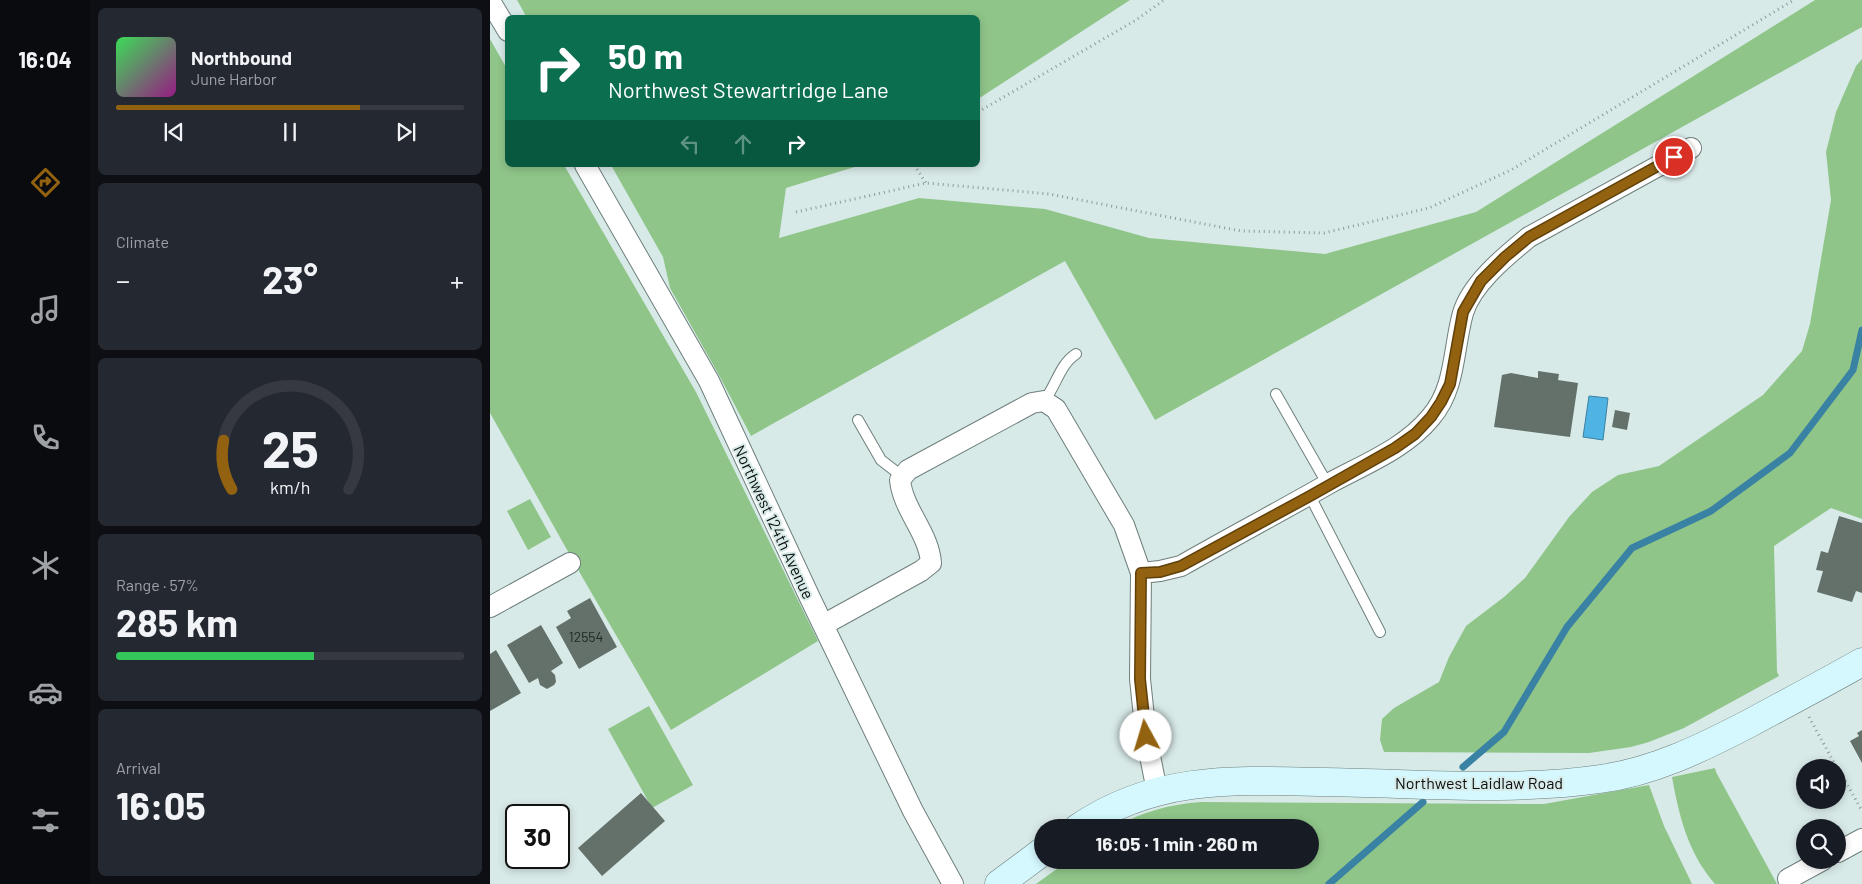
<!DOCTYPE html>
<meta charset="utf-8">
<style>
:root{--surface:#171b24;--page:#242831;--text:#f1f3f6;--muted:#9ea1a6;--line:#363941;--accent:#926210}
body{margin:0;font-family:Barlow,sans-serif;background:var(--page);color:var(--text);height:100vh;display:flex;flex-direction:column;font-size:19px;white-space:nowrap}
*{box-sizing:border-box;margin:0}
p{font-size:16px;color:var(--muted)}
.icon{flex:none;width:28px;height:28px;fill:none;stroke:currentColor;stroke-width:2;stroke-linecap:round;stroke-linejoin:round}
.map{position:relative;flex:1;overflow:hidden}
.drawer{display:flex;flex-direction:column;gap:8px;padding:8px;background:#0d0f14;width:400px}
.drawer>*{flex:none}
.hud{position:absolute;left:15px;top:15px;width:475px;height:152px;border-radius:8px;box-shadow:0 2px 8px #0003;background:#0b6e4f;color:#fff;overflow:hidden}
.buttons{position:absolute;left:1306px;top:759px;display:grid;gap:10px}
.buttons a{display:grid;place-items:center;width:50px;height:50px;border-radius:50%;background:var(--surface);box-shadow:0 2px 8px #0003;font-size:25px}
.speed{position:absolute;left:15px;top:804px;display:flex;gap:10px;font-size:25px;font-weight:700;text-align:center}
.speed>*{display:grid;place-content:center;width:65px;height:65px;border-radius:50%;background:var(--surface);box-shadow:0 2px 8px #0003;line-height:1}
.speed .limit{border:2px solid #111;border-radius:8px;background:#fff;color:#111}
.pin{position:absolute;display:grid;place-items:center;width:42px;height:42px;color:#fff;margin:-21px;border:2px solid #fff;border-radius:50%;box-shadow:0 1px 5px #0007}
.me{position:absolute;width:55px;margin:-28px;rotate:354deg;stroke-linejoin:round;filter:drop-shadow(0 0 4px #0008)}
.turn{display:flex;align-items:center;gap:18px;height:105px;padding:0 20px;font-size:22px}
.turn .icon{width:65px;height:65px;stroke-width:2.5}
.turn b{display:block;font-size:35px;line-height:42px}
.lanes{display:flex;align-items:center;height:48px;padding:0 20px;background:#0003;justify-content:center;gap:25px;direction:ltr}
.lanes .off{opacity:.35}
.big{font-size:38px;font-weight:700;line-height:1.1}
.drawer .card{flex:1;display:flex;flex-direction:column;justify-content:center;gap:8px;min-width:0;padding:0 18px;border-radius:8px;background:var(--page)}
.drawer .dial{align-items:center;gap:0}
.dial svg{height:130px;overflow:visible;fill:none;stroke:var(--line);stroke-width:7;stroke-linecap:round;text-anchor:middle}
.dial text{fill:var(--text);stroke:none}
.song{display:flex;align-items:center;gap:15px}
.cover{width:60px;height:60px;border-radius:8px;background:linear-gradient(135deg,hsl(130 70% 55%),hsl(310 70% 35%))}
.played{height:5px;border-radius:2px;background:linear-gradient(90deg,var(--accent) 70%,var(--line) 70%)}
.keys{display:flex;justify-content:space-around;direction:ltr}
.heat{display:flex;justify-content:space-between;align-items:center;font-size:28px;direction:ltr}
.charge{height:8px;border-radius:4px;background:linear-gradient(90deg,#34c759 57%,var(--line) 0)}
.trip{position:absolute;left:544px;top:819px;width:285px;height:50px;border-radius:25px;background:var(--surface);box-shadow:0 2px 8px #0003;font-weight:700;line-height:50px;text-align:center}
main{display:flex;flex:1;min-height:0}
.dock{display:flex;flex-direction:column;width:90px;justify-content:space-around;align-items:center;background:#090b0e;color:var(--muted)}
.dock .icon{width:35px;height:35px}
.dock .active{color:var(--accent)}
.dock b{font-size:22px;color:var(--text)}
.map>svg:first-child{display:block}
.green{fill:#8fc589}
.water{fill:#4fb3e3;stroke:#3a82a3}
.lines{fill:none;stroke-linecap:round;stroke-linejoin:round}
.stream{stroke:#3a82a3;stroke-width:7}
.building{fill:#63716a}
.lane-casing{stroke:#6e7f7c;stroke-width:12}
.street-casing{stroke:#6e7f7c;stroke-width:22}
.secondary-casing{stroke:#6e7f7c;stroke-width:29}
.path{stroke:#8d9a99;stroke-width:3;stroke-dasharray:1 4;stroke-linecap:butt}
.lane{stroke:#fff;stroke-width:10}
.street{stroke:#fff;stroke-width:20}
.secondary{stroke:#d4f8fe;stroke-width:28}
.route-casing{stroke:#5f400a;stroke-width:12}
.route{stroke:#926210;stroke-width:9}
.labels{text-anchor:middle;stroke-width:4;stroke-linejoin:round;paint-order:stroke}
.number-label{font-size:14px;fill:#202825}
.street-label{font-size:16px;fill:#090f0e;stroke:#d8eae8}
</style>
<main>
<nav class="dock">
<b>16:04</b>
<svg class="icon active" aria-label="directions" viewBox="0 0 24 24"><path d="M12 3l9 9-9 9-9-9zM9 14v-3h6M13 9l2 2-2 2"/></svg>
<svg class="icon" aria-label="music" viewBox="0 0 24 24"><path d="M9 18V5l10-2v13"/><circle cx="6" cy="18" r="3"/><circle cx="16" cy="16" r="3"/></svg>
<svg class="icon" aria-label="phone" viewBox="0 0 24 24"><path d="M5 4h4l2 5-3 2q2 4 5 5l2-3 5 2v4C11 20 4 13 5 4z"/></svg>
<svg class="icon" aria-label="climate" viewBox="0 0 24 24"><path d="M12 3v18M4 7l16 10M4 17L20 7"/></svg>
<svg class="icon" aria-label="car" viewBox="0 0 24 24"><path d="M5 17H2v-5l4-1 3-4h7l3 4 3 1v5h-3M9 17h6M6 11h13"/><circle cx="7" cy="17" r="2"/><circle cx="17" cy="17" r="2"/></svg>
<svg class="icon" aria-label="filters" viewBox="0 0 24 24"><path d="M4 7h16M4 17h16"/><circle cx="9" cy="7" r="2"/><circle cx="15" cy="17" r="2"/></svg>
</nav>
<section class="drawer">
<div class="card">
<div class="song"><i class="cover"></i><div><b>Northbound</b><p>June Harbor</p></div></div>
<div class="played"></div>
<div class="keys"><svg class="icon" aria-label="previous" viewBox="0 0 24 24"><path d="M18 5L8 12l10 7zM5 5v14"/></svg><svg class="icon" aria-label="pause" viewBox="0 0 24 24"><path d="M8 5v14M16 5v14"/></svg><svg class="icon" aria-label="next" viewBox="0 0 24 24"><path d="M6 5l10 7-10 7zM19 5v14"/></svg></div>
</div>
<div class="card"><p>Climate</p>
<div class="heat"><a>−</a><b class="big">23°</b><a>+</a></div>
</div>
<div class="card dial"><svg viewBox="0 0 100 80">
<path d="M14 69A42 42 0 1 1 86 69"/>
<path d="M14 69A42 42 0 0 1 9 39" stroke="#926210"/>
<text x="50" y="56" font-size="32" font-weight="700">25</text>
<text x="50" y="72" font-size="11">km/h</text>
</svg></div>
<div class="card"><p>Range · 57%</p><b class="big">285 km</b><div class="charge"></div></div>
<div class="card"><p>Arrival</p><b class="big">16:05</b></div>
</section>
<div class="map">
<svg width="1372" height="884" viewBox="0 0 1372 884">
<rect width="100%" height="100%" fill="#d8eae8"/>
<!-- green -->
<path class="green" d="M27,0h613l-152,99v-81h-451z
M1325,0h47v27l-707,393 -90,-159 -314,175 -31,-59 -50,-89 -7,-31 -52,-92h250l-75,23 -7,50 140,-40 126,11 104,29 176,16 151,-42z
M0,39l17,30 1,96h56l132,227 122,249 -147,89 -87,-150 -94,-167z
M1372,59v460l-31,-11 -57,38 3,126 2,4 -95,52 -35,14 -18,5 -42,6 -205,-1 -4,-12 2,-21 12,-11 45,-26 10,-25 17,-31 38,-29 21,-19 44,-61 23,-25 26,-17 41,-9 104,-71 39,-44 8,-27 21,-124 -5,-48 10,-40 20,-46z
M40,499l21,38 -23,13 -21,-39z
M159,706l44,79 -41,23 -44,-79z
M1225,768l1,4 61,112h-62c-27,-31 -36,-68 -43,-107z
M1159,785l15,41 28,58h-656l33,-24h241v-32l-195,-1c27,-15 55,-23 86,-25l343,2z"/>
<!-- water -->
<path class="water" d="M1099,396l19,2 -5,42 -20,-3z"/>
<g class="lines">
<!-- stream -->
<path class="stream" d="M973,767l41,-35 63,-105 65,-79 79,-37 79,-58 63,-83 9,-40
M839,884l94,-82"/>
</g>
<!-- building -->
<path class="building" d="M1048,371l21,3 -1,6 20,3 -8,54 -76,-10 8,-52 9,-2 27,5z
M1125,410l15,3 -3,17 -15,-3z
M1349,516l23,7v70l-6,-2 -4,11 -35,-10 6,-21 -7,-1 5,-19 7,2z
M100,598l27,49 -38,22 -23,-42 15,-9 -4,-7z
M51,625l22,38 -12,8 4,4 1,7 -2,3 -7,4 -7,-4 -2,-7 -9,5 -22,-38z
M6,650l25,43 -31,18v-57z
M1372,730v33l-12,-22 9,-5 -2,-3z
M151,793l24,28 -63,55 -24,-28z"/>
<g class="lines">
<!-- lane casing -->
<g class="lane-casing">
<path id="lane" d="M786,394l52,91
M554,401c12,-15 16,-37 32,-47
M368,420l23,40 22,17
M820,496l70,136"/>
</g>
<!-- street casing -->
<g class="street-casing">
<path id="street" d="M0,1l18,30
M95,165l124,216 102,219 102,211 40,73
M651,573l19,-2 21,-5c49,-28 100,-55 149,-83 35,-19 76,-35 101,-66 25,-29 22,-68 32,-104 9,-30 43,-57 66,-76l162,-89
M0,607l80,-44
M333,625l98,-54 10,-8c-2,-30 -28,-53 -31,-83l8,-10 124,-67 12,-2 12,8 68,116 17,48 -1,106 6,57 11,55
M1348,852l24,-13
M1298,879l35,-19"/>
</g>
<!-- secondary casing -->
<g class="secondary-casing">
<path id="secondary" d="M588,828c77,-53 158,-48 246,-46 92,1 185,10 276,-3 53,-7 102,-31 150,-56 37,-20 75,-40 112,-61
M509,884l43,-32"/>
</g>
<!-- path -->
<path class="path" d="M488,112l158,-92 28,-20
M424,165l12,18
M306,212l130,-29 123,11 192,37 83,2 105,-25 82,-38 283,-170
M1319,717l28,51
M1348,768l24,43"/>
<!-- lane -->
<use href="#lane" class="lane"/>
<!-- street -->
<use href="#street" class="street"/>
<!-- secondary -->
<use href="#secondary" class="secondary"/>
</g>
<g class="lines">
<!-- route casing -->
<g class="route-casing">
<path id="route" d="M656,736l-6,-57 1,-106 19,-1 21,-6 129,-70 85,-48 20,-14 16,-17 10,-15 9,-18 13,-72 18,-31 24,-24 24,-20 145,-80"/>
</g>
<!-- route -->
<use href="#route" class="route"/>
</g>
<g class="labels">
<!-- number labels -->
<g class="number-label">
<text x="96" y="642">12554</text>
</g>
<!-- street labels -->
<g class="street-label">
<text transform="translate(284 522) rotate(65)" y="6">Northwest 124th Avenue</text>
<text x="989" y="789">Northwest Laidlaw Road</text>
</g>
</g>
</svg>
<div class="buttons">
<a><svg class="icon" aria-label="sound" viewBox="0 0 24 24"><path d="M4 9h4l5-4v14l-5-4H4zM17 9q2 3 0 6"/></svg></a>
<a><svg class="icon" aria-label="search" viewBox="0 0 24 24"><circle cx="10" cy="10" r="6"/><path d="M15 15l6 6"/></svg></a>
</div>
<div class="speed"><div class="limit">30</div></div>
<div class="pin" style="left:1184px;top:157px;background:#d93025"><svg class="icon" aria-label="arrive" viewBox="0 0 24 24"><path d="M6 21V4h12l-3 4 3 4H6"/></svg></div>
<svg class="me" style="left:656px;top:736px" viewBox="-20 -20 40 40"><circle r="19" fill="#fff"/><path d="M0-13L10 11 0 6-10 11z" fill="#926210"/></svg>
<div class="trip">16:05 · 1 min · 260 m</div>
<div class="hud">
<div class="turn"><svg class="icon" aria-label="right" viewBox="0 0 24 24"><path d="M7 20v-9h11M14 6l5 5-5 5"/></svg><div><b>50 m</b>Northwest Stewartridge Lane</div></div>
<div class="lanes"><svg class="icon off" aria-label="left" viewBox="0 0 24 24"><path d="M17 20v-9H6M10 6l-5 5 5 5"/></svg><svg class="icon off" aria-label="ahead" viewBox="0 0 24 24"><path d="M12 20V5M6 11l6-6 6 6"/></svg><svg class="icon" aria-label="right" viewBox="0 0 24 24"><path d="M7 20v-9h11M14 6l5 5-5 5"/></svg></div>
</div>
</div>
</main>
